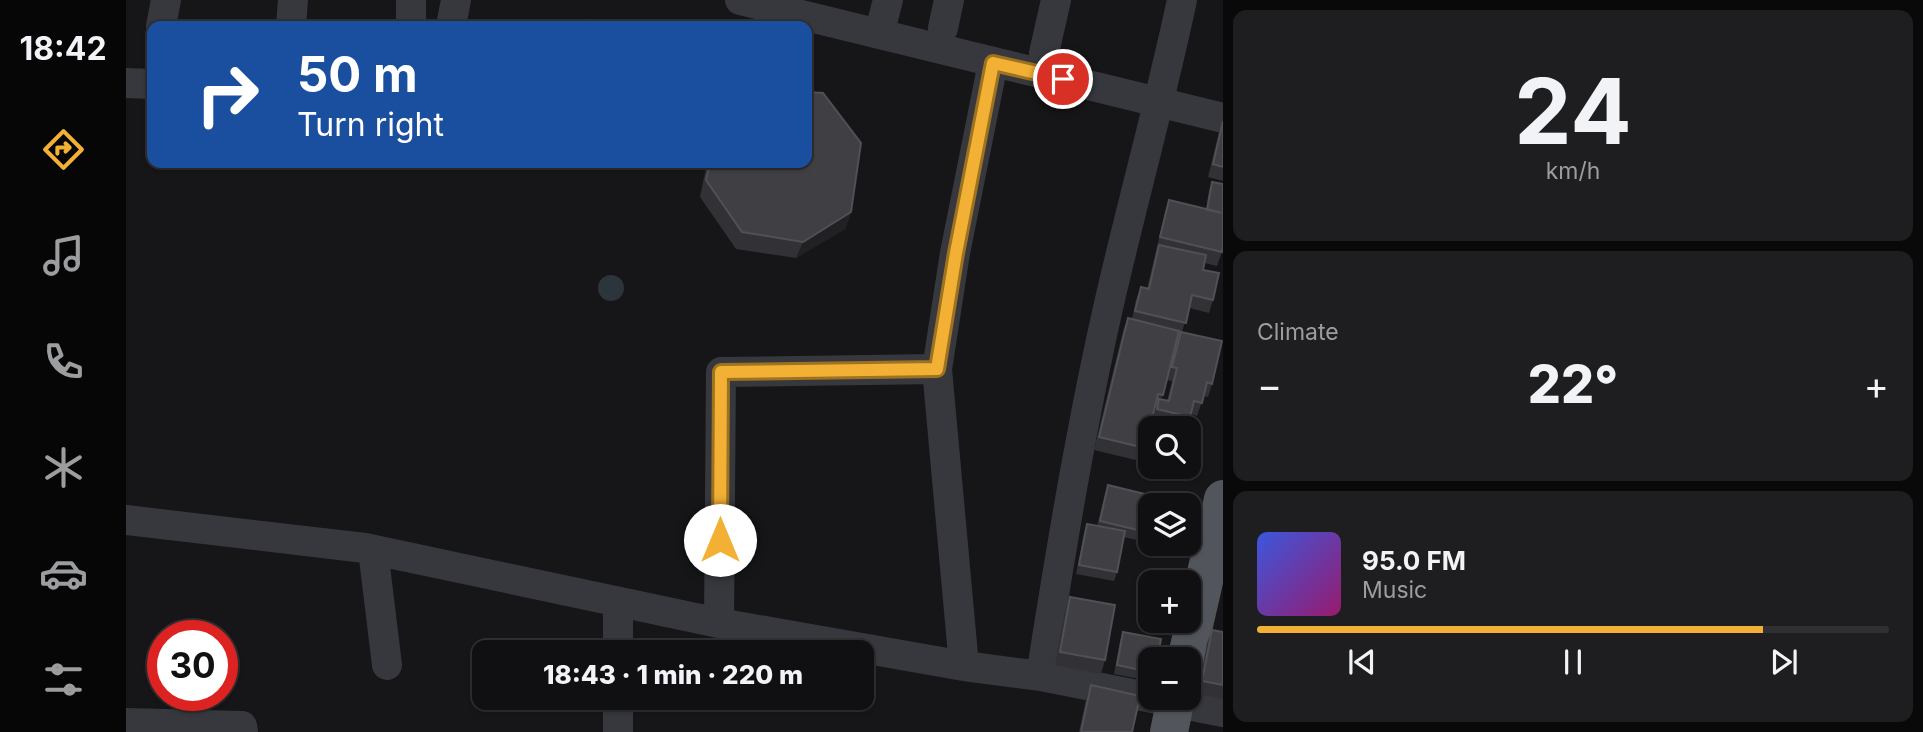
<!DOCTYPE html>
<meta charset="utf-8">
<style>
:root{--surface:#101012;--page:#1e1e20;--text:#f1f3f6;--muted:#9c9d9f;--line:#303032;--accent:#f2b134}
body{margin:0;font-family:Inter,sans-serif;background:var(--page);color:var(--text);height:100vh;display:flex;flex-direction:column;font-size:26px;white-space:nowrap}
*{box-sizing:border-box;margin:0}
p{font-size:23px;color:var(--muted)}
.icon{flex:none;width:38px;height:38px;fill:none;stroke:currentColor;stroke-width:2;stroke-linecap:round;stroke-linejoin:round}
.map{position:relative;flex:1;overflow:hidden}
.side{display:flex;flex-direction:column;gap:10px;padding:10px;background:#09090a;width:700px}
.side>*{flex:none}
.top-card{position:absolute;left:21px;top:21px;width:665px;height:147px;border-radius:14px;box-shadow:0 2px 5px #0004,0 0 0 2px var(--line);background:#1a4fa0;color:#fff;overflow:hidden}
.controls{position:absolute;left:1012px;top:416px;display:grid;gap:14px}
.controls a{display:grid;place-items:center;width:63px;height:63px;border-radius:14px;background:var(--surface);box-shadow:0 2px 5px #0004,0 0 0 2px var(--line);font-size:35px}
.speed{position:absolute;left:21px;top:620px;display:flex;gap:14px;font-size:35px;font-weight:700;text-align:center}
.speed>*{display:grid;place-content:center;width:91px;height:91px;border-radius:50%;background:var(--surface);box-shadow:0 2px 5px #0004,0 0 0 2px var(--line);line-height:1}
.speed .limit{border:10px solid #d22;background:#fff;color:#111}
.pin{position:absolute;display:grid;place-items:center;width:60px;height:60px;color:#fff;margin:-30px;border:4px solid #fff;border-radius:50%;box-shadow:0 2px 7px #0007}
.me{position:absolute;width:77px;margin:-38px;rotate:0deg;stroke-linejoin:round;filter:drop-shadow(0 0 5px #0008)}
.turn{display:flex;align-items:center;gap:24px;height:147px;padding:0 35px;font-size:32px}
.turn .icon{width:91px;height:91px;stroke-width:2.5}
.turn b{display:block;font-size:49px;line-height:60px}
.big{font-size:52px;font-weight:800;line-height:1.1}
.side .widget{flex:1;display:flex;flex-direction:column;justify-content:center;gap:10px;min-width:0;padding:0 24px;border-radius:14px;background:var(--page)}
.side .dial{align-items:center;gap:0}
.dial b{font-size:91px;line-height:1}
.song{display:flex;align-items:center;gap:21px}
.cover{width:84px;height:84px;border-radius:10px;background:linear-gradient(135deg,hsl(230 70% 55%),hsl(320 70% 35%))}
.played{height:7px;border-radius:4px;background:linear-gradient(90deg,var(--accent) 80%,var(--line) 80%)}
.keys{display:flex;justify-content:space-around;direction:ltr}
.heat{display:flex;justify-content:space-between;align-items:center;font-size:38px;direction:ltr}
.trip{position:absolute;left:346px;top:640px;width:402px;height:70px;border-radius:14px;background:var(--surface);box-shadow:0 2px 5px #0004,0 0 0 2px var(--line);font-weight:800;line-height:70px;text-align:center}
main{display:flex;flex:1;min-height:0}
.tab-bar{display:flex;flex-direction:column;width:126px;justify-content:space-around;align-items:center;background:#060607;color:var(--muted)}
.tab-bar .icon{width:49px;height:49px}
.tab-bar .current{color:var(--accent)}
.tab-bar b{font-size:32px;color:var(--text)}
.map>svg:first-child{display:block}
.water{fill:#2c353c}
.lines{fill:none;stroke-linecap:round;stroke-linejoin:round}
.minor{stroke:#37383d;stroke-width:30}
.major{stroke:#53555c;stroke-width:38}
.wall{fill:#323236;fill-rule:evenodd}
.shaded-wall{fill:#212124}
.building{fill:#3f3f44;stroke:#4f5156;stroke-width:2}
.route-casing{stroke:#9d7322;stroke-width:18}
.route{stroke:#f2b134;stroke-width:12}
</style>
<main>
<nav class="tab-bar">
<b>18:42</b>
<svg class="icon current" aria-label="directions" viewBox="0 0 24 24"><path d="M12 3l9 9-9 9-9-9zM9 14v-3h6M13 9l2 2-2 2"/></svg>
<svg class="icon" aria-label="music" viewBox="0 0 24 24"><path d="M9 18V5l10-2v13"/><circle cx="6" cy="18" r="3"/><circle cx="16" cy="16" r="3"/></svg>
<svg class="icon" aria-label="phone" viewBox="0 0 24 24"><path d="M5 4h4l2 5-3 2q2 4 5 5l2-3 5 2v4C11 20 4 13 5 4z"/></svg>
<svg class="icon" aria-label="climate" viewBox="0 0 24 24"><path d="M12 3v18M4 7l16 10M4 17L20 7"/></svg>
<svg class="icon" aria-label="car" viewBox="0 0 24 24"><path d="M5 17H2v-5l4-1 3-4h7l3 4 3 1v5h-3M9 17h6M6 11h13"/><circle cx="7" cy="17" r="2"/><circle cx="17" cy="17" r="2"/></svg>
<svg class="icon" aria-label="filters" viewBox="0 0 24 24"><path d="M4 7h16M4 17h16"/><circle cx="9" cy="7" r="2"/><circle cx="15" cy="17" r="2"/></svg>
</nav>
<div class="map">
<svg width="1097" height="732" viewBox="0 0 1097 732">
<rect width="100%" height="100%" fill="#161618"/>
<!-- water -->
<path class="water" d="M472 288a13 13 0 1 1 26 0a13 13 0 1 1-26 0Z"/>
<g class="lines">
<!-- minor -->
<path class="minor" d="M614,0l483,118
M35,26l5,-26
M165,26l2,-26
M285,26v-26
M325,26l5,-26
M817,28l6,-28
M753,34l9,-34
M918,53l12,-53
M0,83l26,1
M0,520l239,28 354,75 245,43 77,10 182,36
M247,550l14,115
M593,623l2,-251 216,-3
M492,653v-51
M838,666l-27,-297 18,-116 38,-190
M915,676c20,-127 41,-255 70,-381 23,-99 50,-196 71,-295
M0,723l116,3 1,6
M492,732v-34"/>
<!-- major -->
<path class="major" d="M1060,660l37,-161
M1043,732l7,-34"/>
</g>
<!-- wall -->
<path class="wall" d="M1097,120v61l-15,-4 11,-45z
M581,163h100l44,49 -6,17 -49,29 -60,-9 -36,-52z
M1086,182l10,70 -5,14 -12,-3 -2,7 10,30 -4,13 -20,-5 -7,24 30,52 -4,13 -4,-1 -7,20 -6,-2 -5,15h-6l-28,-7 4,-14 -1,-1 -10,41 -5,13 -46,-11 29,-119 5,-13 4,1 4,-19 5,-13 6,2 18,-76 4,-13 37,9 3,-18zM1052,335l2,1 -13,44 5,1 -5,20 -6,-1z
M982,485l42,21v37l-26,-6 -7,35 -3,9 -38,-7 8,-41 3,-9 10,2 8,-32z
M944,597l35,63 -4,14 -46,-9 10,-55z
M1086,630l11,2v67l-25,-5 9,-51z
M997,632l27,28v21l-36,-7 6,-33z
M965,685l41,47h-53l7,-33z"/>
<!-- shaded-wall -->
<path class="shaded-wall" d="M725,212l-6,17 -49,29 7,-16z"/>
<!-- building -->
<path class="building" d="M461,20l32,6h-33z
M681,92l16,1 38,50 -10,69 -48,30 -61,-10 -36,-52 4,-17h97z
M1097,121v46l-10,-3z
M1086,182l11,2v29l-16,-3z
M1043,200l54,13v34l-1,5 -62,-15z
M1033,245l47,10 -3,15 16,3 -6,27 -21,-5 -6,28 -51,-12 6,-24 8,2z
M1002,318l51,13 -16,64 -5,-1 -13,54 -46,-11z
M1055,332l41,9 -10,43 -5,-2 -5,21 -8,-2 -4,16 -33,-8 2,-10 10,2 8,-33 -5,-1z
M982,485l57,14 -2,7h-13v27l-50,-12z
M961,524l38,7 -8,41 -38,-7z
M944,597l45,8 -10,55 -45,-8z
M1086,630l11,2v53l-21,-4z
M997,632l38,7 -4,21h-7v12l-33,-7z
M965,685l49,11 -8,36h-51z"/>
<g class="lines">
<!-- route casing -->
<g class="route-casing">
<path id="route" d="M594,540l1,-168 216,-3 19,-116 37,-190 70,16"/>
</g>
<!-- route -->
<use href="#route" class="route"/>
</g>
</svg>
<div class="controls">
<a><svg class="icon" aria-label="search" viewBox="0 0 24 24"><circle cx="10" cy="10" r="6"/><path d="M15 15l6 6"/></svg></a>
<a><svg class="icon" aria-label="layers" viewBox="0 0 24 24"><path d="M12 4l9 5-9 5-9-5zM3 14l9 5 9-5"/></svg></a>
<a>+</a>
<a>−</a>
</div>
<div class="speed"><div class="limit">30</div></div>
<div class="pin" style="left:937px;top:79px;background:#d93025"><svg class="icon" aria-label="arrive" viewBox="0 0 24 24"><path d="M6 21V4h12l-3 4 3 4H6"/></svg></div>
<svg class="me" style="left:594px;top:540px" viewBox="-20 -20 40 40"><circle r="19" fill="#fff"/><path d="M0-13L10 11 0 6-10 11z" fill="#f2b134"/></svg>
<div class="trip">18:43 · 1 min · 220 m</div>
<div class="top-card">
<div class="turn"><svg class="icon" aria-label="right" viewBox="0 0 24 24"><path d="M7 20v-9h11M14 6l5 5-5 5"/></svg><div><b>50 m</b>Turn right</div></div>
</div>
</div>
<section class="side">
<div class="widget dial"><b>24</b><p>km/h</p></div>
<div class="widget"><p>Climate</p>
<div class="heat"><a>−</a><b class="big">22°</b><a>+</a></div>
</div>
<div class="widget">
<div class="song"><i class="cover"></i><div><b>95.0 FM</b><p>Music</p></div></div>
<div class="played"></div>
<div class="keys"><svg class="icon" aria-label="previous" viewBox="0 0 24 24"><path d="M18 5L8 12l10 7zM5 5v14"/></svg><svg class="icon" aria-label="pause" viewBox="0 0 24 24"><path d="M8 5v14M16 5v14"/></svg><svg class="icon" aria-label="next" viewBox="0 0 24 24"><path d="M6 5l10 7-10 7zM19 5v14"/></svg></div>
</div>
</section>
</main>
